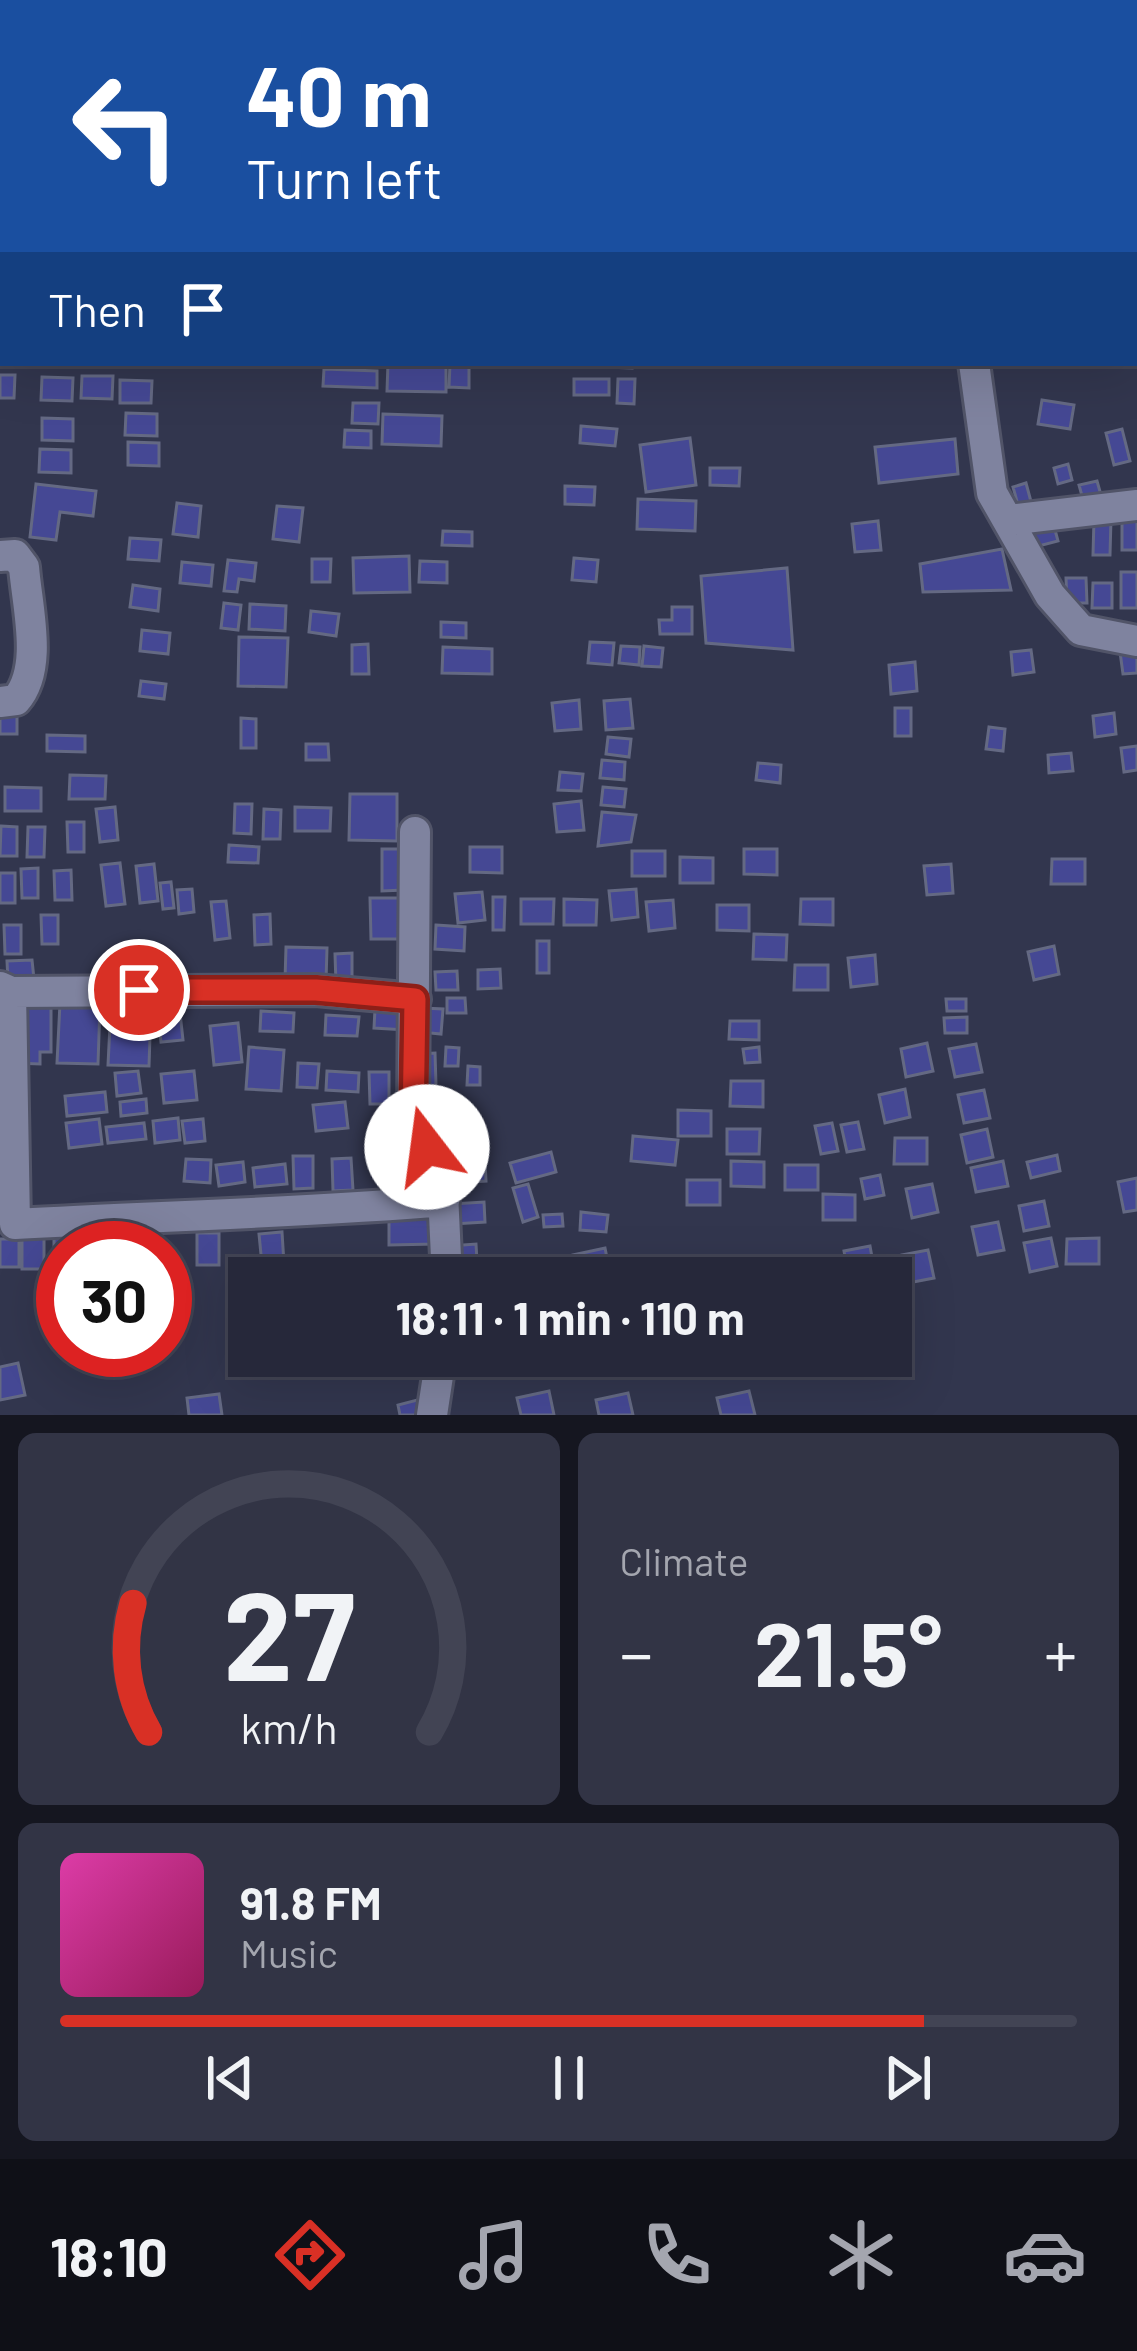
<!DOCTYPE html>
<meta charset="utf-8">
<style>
:root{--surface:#26283a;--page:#323445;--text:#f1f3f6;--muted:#a4a6af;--line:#424454;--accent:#d93025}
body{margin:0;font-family:Barlow,sans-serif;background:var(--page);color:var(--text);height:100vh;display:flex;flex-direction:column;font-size:45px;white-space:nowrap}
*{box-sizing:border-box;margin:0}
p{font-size:39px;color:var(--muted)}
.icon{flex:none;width:66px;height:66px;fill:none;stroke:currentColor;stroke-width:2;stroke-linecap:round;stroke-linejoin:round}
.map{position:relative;height:1415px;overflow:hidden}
.panel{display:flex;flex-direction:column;gap:18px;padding:18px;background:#151620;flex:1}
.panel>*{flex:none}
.banner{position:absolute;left:0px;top:0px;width:1137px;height:366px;box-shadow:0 12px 48px #0002,0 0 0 3px var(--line);background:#1a4fa0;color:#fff;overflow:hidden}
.speed{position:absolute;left:36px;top:1221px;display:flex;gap:24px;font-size:60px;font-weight:700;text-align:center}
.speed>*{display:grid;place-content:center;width:156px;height:156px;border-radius:50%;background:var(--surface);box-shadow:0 12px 48px #0002,0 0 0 3px var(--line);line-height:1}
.speed .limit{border:18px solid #d22;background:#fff;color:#111}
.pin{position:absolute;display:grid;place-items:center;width:102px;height:102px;color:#fff;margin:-51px;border:6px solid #fff;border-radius:50%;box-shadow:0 3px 12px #0007}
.me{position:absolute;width:132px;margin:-66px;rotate:345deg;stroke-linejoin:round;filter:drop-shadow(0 0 9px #0008)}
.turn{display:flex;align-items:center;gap:42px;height:252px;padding:0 48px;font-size:54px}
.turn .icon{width:156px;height:156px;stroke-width:2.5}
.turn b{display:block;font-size:84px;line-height:102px}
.then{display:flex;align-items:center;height:114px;padding:0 48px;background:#0003;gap:24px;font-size:45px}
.big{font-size:90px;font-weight:700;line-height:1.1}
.panel .tile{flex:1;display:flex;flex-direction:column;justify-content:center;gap:18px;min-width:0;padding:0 42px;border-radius:18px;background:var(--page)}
.panel .dial{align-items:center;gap:0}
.dial svg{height:312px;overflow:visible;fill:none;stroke:var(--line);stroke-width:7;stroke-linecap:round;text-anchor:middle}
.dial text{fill:var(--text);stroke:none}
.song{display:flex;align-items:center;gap:36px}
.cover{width:144px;height:144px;border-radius:18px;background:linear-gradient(135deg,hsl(320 70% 55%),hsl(330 70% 35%))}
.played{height:12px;border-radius:6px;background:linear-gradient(90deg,var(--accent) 85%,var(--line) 85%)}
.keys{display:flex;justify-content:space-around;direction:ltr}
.heat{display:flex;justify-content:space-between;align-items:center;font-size:66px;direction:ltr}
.panel .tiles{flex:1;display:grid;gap:18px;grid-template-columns:1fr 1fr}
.tile:last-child{grid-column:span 2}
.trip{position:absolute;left:228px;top:1257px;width:684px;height:120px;border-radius:0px;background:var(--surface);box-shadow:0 12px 48px #0002,0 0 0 3px var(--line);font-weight:700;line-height:120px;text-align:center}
.tabs{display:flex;height:192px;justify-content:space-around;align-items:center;background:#0f1017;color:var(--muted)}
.tabs .icon{width:84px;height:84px}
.tabs .current{color:var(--accent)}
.tabs b{font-size:54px;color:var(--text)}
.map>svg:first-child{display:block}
.building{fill:#454894;stroke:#646983;stroke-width:3}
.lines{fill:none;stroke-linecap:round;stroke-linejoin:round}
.street-casing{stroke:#515468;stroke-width:36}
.street{stroke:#7f839f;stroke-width:30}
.route-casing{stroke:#8d1f18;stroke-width:30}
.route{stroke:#d93025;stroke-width:21}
</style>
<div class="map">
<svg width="1137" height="1415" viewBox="0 0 1137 1415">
<rect width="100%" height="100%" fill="#32364e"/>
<!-- building -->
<path class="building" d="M1134,37h3v76h-3z
M388,363h58v29l-59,-1z
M574,363h58v5l-58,-2z
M450,364l19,1v23l-20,-1z
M324,369l53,2v17l-54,-2z
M0,375h15l-1,23h-14z
M82,376h31l-1,23 -31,-1z
M42,377l31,1 -1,23 -31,-1z
M574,379h35v16h-35z
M618,379h17l-1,25 -17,-1z
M120,380l32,1 -1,22h-31z
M1042,400l32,5 -4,24 -32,-5z
M353,403h26l-1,21 -26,-1z
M126,413l31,1v22l-32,-1z
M383,414l59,2 -1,30 -59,-2z
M42,418l31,1v22l-31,-1z
M581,426l36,3 -2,17 -35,-3z
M1122,429l8,32 -16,4 -8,-32z
M345,430l26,1v17l-27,-1z
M690,438l6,47 -50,7 -6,-47z
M955,439l3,35 -79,9 -4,-36z
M128,442l31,1v23l-31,-1z
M40,449l31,1v23l-32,-1z
M1068,464l4,16 -14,4 -4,-16z
M710,468h30l-1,18 -29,-1z
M1097,481l6,21 -18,5 -6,-22z
M1026,483l7,26 -13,3 -7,-25z
M36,484l60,7 -3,25 -33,-4 -4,28 -26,-3z
M565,486l30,1 -1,18 -29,-1z
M638,499l58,2 -1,30 -58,-2z
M177,503l24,3 -3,31 -25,-3z
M277,506l26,2 -4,34 -26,-3z
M1122,514l15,1v35h-15z
M1051,515l7,26 -27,7 -7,-26z
M1094,519h17l-1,36h-17z
M878,521l3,29 -26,2 -3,-28z
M443,531l29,1v14l-30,-1z
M130,538l31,2 -2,21 -31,-2z
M1002,549l9,41 -88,2 -3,-28z
M409,556l1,36 -56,1 -1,-35z
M574,558l24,2 -2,22 -24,-2z
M312,559h19l-1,23h-18z
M228,560l28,3 -2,18 -15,-2 -2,13 -13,-1z
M420,561l27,1v21l-28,-1z
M182,562l31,3 -2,21 -31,-3z
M787,568l6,82 -87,-7 -5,-67z
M1121,572h16v36h-16z
M1066,578h20l1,25h-20z
M1093,583h19v25h-20z
M133,585l27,4 -2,22 -28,-4z
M224,603l17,2 -3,25 -17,-2z
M250,604l36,2 -1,25 -36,-2z
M672,607h20v27h-32l-1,-14h13z
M311,611l28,3 -3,22 -27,-4z
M441,622l25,1v15l-25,-1z
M142,630l28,3 -2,21 -28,-3z
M239,637l49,1 -2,49 -48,-1z
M590,642l24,1 -2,22 -24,-2z
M368,644l1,30h-17v-29z
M621,646l19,1 -1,18 -20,-2z
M644,646l19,2 -2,19 -19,-1z
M443,647l49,2v25l-50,-1z
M1031,650l3,22 -21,3 -2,-23z
M1137,650v23l-14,1 -3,-22z
M915,662l2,29 -26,3 -2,-29z
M141,681l25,3 -2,15 -25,-3z
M630,699l3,29 -27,2 -2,-29z
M579,700l2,29 -26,2 -3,-28z
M895,708h16v28h-16z
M0,710l17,1v23h-17z
M1114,713l2,21 -21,3 -2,-21z
M241,718l15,1v29h-15z
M989,727l16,2 -2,22 -17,-2z
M47,735l38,1v16l-38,-1z
M608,737l23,2 -2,18 -23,-3z
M306,744h22l1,16h-23z
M1137,746v24l-13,2 -3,-24z
M1071,753l2,18 -24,2 -1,-18z
M602,760l23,2 -1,18 -24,-2z
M758,763l23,2 -1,18 -24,-3z
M560,772l23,2 -2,17 -23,-1z
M70,775l36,1 -1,23h-36z
M5,787l36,1v23h-36z
M603,787l23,2 -2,18 -23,-2z
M350,794h47v47l-48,-1z
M581,801l3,29 -27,2 -3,-28z
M235,804h17l-1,30 -17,-1z
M115,807l3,33 -18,2 -4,-33z
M295,807l36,1 -1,23h-35z
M264,809l17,1 -1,29h-17z
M602,812l34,3 -5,27 -33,4z
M67,822h17v30h-16z
M1,826l16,1v29h-17z
M28,827h17l-1,30h-17z
M229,845l30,2 -1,16 -30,-1z
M470,847h32v26l-32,-1z
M382,849h22v41l-22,1z
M744,849h33v26l-33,-1z
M632,851h33v25h-33z
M680,857l33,1v25h-33z
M1052,859h33v25h-34z
M120,863l5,41 -19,2 -5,-41z
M154,864l4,37 -18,2 -4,-37z
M951,864l2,29 -26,2 -3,-29z
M38,868v30h-16l-1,-29z
M71,870l1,30h-17l-1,-29z
M0,873h15v30h-15z
M171,882l3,26 -11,1 -3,-26z
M192,889l2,23 -15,2 -2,-24z
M636,889l2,28 -26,3 -3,-29z
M482,892l3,28 -27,3 -3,-29z
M493,897h12l-1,33h-11z
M370,898h33v41h-32z
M521,899h33l-1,25h-32z
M564,899l33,1 -1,25h-32z
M801,899h32v26l-33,-1z
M673,900l2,28 -26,3 -3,-29z
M226,901l4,37 -15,2 -4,-38z
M717,905h32v26l-32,-1z
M270,914l1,30 -16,1 -1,-30z
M41,915h17v29h-16z
M4,925h17v29h-16z
M436,925l29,2 -1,24 -29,-2z
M754,934l33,1 -1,25 -33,-1z
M537,941h12v32h-12z
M1054,946l5,28 -25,6 -6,-28z
M286,947l41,1 -1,33 -41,-1z
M352,953v30l-16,1 -1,-30z
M875,955l2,29 -26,3 -3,-29z
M32,960l2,19 -26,2 -1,-20z
M795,965h33v25h-34z
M500,969l1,19 -23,1v-19z
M457,971l1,19h-22l-1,-18z
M447,998h18l1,15h-19z
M946,999h20v12h-19z
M60,1003l40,2 -2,59 -41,-1z
M111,1005l40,1 -2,60 -41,-1z
M15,1006h36v46h-11v12l-26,-1z
M422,1008l21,1 -2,25 -21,-2z
M375,1009l32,2 -1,19 -32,-2z
M261,1011l33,2 -1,19 -33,-1z
M180,1013l3,27 -22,2 -3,-26z
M326,1015l33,2 -2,19 -32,-1z
M967,1017v16h-22l-1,-15z
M730,1021h29v19l-30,-1z
M238,1023l4,39 -28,3 -4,-39z
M927,1043l6,28 -27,6 -5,-28z
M976,1044l6,28 -27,5 -6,-28z
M249,1047l35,3 -3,41 -35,-2z
M446,1047l13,1 -1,18h-13z
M759,1047l1,15 -15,1 -2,-14z
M435,1053l1,32 -19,1 -1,-32z
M298,1063l21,1 -2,24 -20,-1z
M468,1066l12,1v18h-13z
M138,1071l3,22 -24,3 -2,-23z
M194,1071l3,29 -33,3 -3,-29z
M327,1071l32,2 -1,19 -32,-2z
M369,1072h20v32h-19z
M731,1081h32v26l-33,-1z
M905,1089l5,28 -25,6 -6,-28z
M446,1090l2,19 -33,2 -1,-20z
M984,1090l6,28 -26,5 -6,-28z
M105,1092l2,20 -40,4 -2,-20z
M146,1099l1,14 -26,3 -1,-14z
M345,1102l3,26 -32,3 -3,-26z
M678,1110l33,1v25h-33z
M178,1118l2,22 -25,3 -2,-22z
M99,1119l3,25 -33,4 -3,-25z
M203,1119l2,22 -20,2 -3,-22z
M858,1122l6,27 -17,3 -6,-27z
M144,1123l2,16 -38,4 -2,-16z
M832,1123l6,28 -17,3 -6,-28z
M727,1129h33l-1,25h-32z
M987,1129l6,28 -26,6 -6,-28z
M391,1133l1,32 -20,1 -1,-32z
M633,1136l45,4 -3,25 -44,-4z
M895,1138h32v26h-33z
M551,1152l5,20 -40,11 -6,-20z
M1057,1155l3,16 -29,7 -4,-16z
M293,1156h20v32l-19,1z
M351,1158l2,32 -20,1 -1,-32z
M186,1159l25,1 -1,23 -26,-2z
M485,1161l1,20 -32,2 -1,-20z
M731,1161l33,1v25l-33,-1z
M1003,1161l5,25 -32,6 -5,-24z
M243,1162l2,20 -26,4 -3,-21z
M405,1163h19l1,32 -19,1z
M285,1164l2,20 -32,3 -2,-19z
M785,1165h33v25h-33z
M880,1175l4,20 -19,4 -4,-20z
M1137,1178v32l-13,2 -6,-30z
M687,1180h33v25h-33z
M528,1184l10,33 -15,5 -10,-34z
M932,1184l6,28 -26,6 -6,-29z
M823,1194l32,1v25h-32z
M1044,1201l5,25 -25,5 -5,-25z
M484,1202l1,20 -32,2 -1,-20z
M581,1212l27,3 -2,17 -26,-2z
M562,1214l1,12 -19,1 -1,-12z
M435,1218v26l-46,1v-26z
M998,1222l6,28 -26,5 -6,-28z
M282,1232l2,32 -22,1 -3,-31z
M197,1233h22v32h-22z
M22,1237h22v32h-22z
M54,1238h23v10h-14v22h-9z
M87,1238h23v10h-23z
M1051,1238l6,28 -27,6 -6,-29z
M1099,1238v26h-33l1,-25z
M0,1239h19v28h-19z
M476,1244l2,34h-26l-2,-32z
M870,1246l5,28 -26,4 -5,-27z
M605,1248l5,25 -32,5 -5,-23z
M928,1250l6,28 -26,5 -6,-28z
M422,1256v17l-23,1 -1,-17z
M674,1258l5,20h-34l-3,-13z
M541,1259v19h-45l-1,-18z
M307,1264l1,14h-22l-1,-12z
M891,1341h4v25h-33v-10h29z
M719,1356h34l3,15 -32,7z
M18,1363l7,32 -25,5v-33z
M549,1391l5,24h-33l-4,-17z
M749,1391l6,24h-34l-4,-17z
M628,1393l5,22h-34l-3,-15z
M219,1394l3,21h-33l-2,-17z
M421,1399l4,16h-25l-2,-10z"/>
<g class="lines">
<!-- street casing -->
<g class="street-casing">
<path id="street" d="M96,0v3
M940,0l1,3
M0,77h3
M1134,129l3,-1
M974,363l18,130 58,102 31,35 56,11
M1008,520l129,-15
M0,556l15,-1 9,12c3,40 20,101 -8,133l-16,2
M415,832l-2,291 3,20 25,8 6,127
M0,987l11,5 305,-2 99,9
M11,992l4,232c143,-8 286,-11 429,-23
M432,1415l9,-59"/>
</g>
<!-- street -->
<use href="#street" class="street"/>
</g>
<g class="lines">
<!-- route casing -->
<g class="route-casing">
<path id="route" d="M139,990h177l99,9 -2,125 3,19 11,4"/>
</g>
<!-- route -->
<use href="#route" class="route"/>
</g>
</svg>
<div class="speed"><div class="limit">30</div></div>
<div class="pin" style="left:139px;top:990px;background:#d93025"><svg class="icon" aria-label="arrive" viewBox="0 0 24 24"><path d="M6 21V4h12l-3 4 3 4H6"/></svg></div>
<svg class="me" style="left:427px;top:1147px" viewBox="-20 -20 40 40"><circle r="19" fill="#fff"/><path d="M0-13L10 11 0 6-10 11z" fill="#d93025"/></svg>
<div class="trip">18:11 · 1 min · 110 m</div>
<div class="banner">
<div class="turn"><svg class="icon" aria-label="left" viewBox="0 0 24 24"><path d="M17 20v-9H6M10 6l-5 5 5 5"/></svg><div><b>40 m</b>Turn left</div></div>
<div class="then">Then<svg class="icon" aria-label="arrive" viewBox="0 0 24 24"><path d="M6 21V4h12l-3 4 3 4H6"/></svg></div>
</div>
</div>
<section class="panel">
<div class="tiles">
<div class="tile dial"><svg viewBox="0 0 100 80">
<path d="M14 69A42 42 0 1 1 86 69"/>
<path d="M14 69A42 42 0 0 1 10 36" stroke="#d93025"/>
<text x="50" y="56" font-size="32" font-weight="700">27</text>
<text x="50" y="72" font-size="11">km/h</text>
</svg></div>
<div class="tile"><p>Climate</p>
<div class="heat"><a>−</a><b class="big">21.5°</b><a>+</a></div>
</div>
<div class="tile">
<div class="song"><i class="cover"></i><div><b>91.8 FM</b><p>Music</p></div></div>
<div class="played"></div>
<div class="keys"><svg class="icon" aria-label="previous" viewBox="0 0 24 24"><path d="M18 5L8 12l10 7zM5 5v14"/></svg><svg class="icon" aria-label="pause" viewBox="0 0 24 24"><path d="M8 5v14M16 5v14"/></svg><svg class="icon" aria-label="next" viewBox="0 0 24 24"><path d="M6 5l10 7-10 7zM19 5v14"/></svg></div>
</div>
</div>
</section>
<nav class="tabs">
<b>18:10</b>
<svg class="icon current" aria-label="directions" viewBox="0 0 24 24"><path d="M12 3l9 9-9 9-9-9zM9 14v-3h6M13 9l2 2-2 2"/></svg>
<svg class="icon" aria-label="music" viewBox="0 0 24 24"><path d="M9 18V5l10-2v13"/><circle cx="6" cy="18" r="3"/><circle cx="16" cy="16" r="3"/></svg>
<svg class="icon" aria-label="phone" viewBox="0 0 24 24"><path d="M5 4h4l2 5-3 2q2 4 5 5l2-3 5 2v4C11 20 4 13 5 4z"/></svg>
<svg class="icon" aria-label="climate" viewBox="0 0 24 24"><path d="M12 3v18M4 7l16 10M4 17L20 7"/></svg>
<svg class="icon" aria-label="car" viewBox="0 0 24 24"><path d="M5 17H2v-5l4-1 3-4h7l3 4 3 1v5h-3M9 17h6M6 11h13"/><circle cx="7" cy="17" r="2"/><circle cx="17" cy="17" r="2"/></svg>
</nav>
